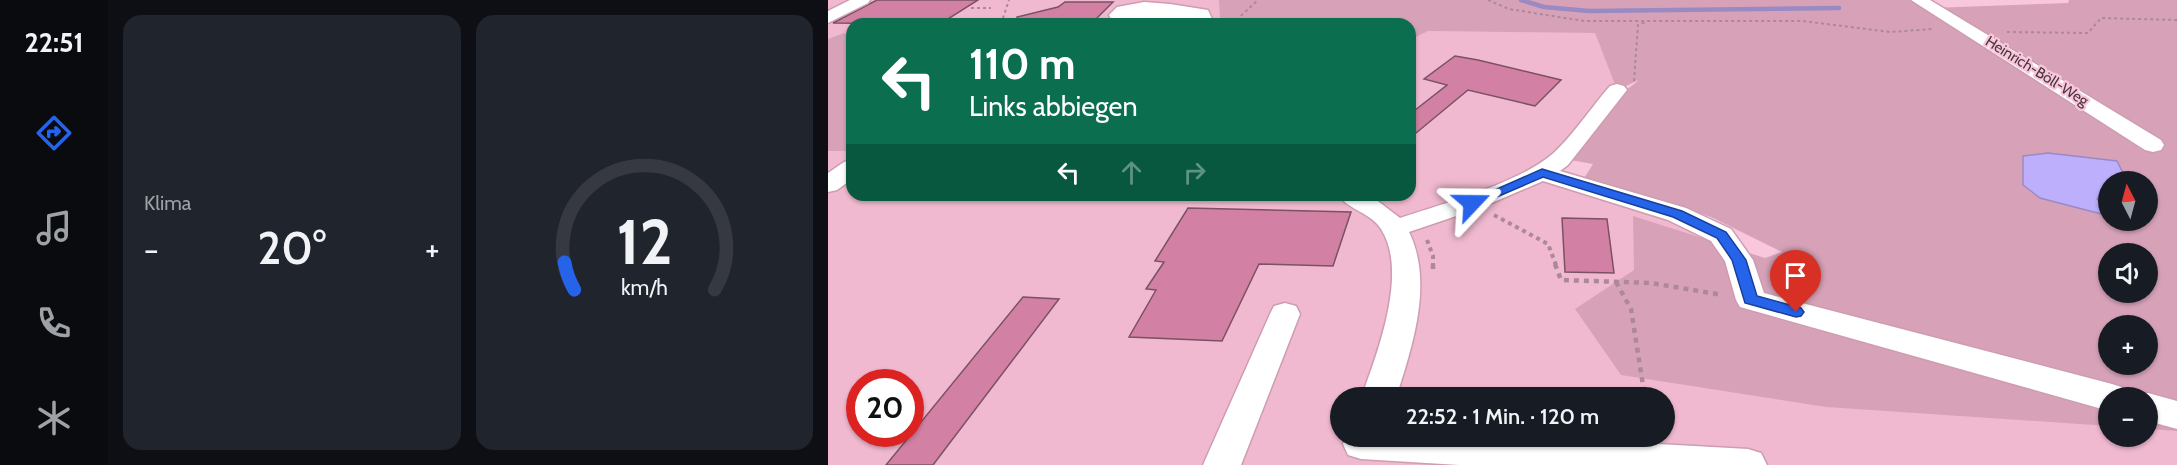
<!DOCTYPE html>
<html lang="de">
<meta charset="utf-8">
<style>
:root{--surface:#171b24;--page:#20242c;--text:#f1f3f6;--muted:#9ea1a6;--line:#363941;--accent:#2563eb}
body{margin:0;font-family:Cabin,sans-serif;background:var(--page);color:var(--text);height:100vh;display:flex;flex-direction:column;font-size:22px;white-space:nowrap}
*{box-sizing:border-box;margin:0}
p{font-size:20px;color:var(--muted)}
.icon{flex:none;width:33px;height:33px;fill:none;stroke:currentColor;stroke-width:2;stroke-linecap:round;stroke-linejoin:round}
.map{position:relative;flex:1;overflow:hidden}
.side{display:flex;flex-direction:column;gap:15px;padding:15px;background:#0d0f14;width:720px}
.side>*{flex:none}
.guide{position:absolute;left:18px;top:18px;width:570px;height:183px;border-radius:18px;box-shadow:0 2px 4px #0004;background:#0b6e4f;color:#fff;overflow:hidden}
.needle{width:39px;rotate:354deg}
.buttons{position:absolute;left:1270px;top:171px;display:grid;gap:12px}
.buttons a{display:grid;place-items:center;width:60px;height:60px;border-radius:50%;background:var(--surface);box-shadow:0 2px 4px #0004;font-size:30px}
.speed{position:absolute;left:18px;top:369px;display:flex;gap:12px;font-size:30px;font-weight:700;text-align:center}
.speed>*{display:grid;place-content:center;width:78px;height:78px;border-radius:50%;background:var(--surface);box-shadow:0 2px 4px #0004;line-height:1}
.speed .limit{border:9px solid #d22;background:#fff;color:#111}
.pin{position:absolute;display:grid;place-items:center;width:51px;height:51px;color:#fff;margin:-62px -26px;border-radius:50% 50% 50% 0;rotate:-45deg;box-shadow:0 0 6px #0007}
.pin .icon{rotate:45deg}
.me{position:absolute;width:66px;margin:-33px;rotate:67deg;stroke-linejoin:round;filter:drop-shadow(0 0 4px #0008)}
.turn{display:flex;align-items:center;gap:21px;height:126px;padding:0 24px;font-size:27px}
.turn .icon{width:78px;height:78px;stroke-width:2.5}
.turn b{display:block;font-size:42px;line-height:51px}
.lanes{display:flex;align-items:center;height:57px;padding:0 24px;background:#0003;justify-content:center;gap:30px;direction:ltr}
.lanes .off{opacity:.35}
.big{font-size:45px;font-weight:600;line-height:1.1}
.side .tile{flex:1;display:flex;flex-direction:column;justify-content:center;gap:9px;min-width:0;padding:0 21px;border-radius:18px;background:var(--page)}
.side .dial{align-items:center;gap:0}
.dial svg{height:156px;overflow:visible;fill:none;stroke:var(--line);stroke-width:7;stroke-linecap:round;text-anchor:middle}
.dial text{fill:var(--text);stroke:none}
.heat{display:flex;justify-content:space-between;align-items:center;font-size:33px;direction:ltr}
.side .tiles{flex:1;display:grid;gap:15px;grid-template-columns:repeat(2,1fr)}
.trip{position:absolute;left:502px;top:387px;width:345px;height:60px;border-radius:30px;background:var(--surface);box-shadow:0 2px 4px #0004;font-weight:600;line-height:60px;text-align:center}
main{display:flex;flex:1;min-height:0}
.tabs{display:flex;flex-direction:column;width:108px;justify-content:space-around;align-items:center;background:#090b0e;color:var(--muted)}
.tabs .icon{width:42px;height:42px}
.tabs .current{color:var(--accent)}
.tabs b{font-size:27px;color:var(--text)}
.map>svg:first-child{display:block}
.built{fill:#f0b9cf;fill-rule:evenodd}
.green{fill:#d7a2b8;fill-rule:evenodd}
.water{fill:#bdaffc;stroke:#9a8ac3;stroke-width:1.5}
.lines{fill:none;stroke-linecap:round;stroke-linejoin:round}
.stream{stroke:#9a8ac3;stroke-width:4.5}
.building{fill:#d281a4;stroke:#7b5163;stroke-width:1.5}
.minor-casing{stroke:#cd9db0;stroke-width:3}
.path-far2{stroke:#ad8897;stroke-width:2;stroke-dasharray:3 3;stroke-linecap:butt}
.path-far1{stroke:#ad8897;stroke-width:4;stroke-dasharray:4 4;stroke-linecap:butt}
.path{stroke:#ad8897;stroke-width:4.5;stroke-dasharray:5 5;stroke-linecap:butt}
.minor{fill:#fff;fill-rule:evenodd}
.route{fill:#2563eb;stroke:#184099;stroke-width:1.5}
.labels{text-anchor:middle;stroke-width:4.5;stroke-linejoin:round;paint-order:stroke}
.far-street-label{font-size:15px;fill:#49353d;stroke:#f9c7db}
</style>
<main>
<nav class="tabs">
<b>22:51</b>
<svg class="icon current" aria-label="directions" viewBox="0 0 24 24"><path d="M12 3l9 9-9 9-9-9zM9 14v-3h6M13 9l2 2-2 2"/></svg>
<svg class="icon" aria-label="music" viewBox="0 0 24 24"><path d="M9 18V5l10-2v13"/><circle cx="6" cy="18" r="3"/><circle cx="16" cy="16" r="3"/></svg>
<svg class="icon" aria-label="phone" viewBox="0 0 24 24"><path d="M5 4h4l2 5-3 2q2 4 5 5l2-3 5 2v4C11 20 4 13 5 4z"/></svg>
<svg class="icon" aria-label="climate" viewBox="0 0 24 24"><path d="M12 3v18M4 7l16 10M4 17L20 7"/></svg>
</nav>
<section class="side">
<div class="tiles">
<div class="tile"><p>Klima</p>
<div class="heat"><a>−</a><b class="big">20°</b><a>+</a></div>
</div>
<div class="tile dial"><svg viewBox="0 0 100 80">
<path d="M14 69A42 42 0 1 1 86 69"/>
<path d="M14 69A42 42 0 0 1 9 55" stroke="#2563eb"/>
<text x="50" y="56" font-size="32" font-weight="700">12</text>
<text x="50" y="72" font-size="11">km/h</text>
</svg></div>
</div>
</section>
<div class="map">
<svg width="1349" height="465" viewBox="0 0 1349 465">
<rect width="100%" height="100%" fill="#f9c7db"/>
<!-- built -->
<path class="built" d="M0,0h391l1,24h-368v171h558v-155l18,-9 167,2 22,57 -74,82 134,42 62,46 370,138v38h39v-29l29,8v50h-1349zM32,382h50v52h-50zM513,398h324v38h-324z"/>
<!-- green -->
<path class="green" d="M391,0h691l21,8 137,-5 1,-3h108v431l-29,-2v-31h-39v28l-283,-19 -205,-32 -46,-66 59,-39 -1,-54 132,42 17,-6 -71,-35 -63,-21 -65,-16 10,-16 -23,-4 54,-68 15,-12 -22,10 -22,-57 -167,-2 -18,9v-16h-190zM1281,182h39v38h-39zM1281,254h39v38h-39zM1281,326h39v38h-39z
M16,33l8,5v113h-24v-112z"/>
<!-- water -->
<path class="water" d="M1220,153l69,8 10,20 -18,1 -12,17 12,8v9l-69,-18 -17,-13v-29z"/>
<g class="lines">
<!-- stream -->
<path class="stream" d="M693,0l23,7 45,4 250,-3"/>
</g>
<!-- building -->
<path class="building" d="M49,0h101l-38,24 -107,-1z
M237,2h48l-22,22h-73l-1,-7 41,-10z
M627,56l23,4 83,20 -26,26 -67,-16 -58,48v-24l37,-29 -23,-6z
M360,208l163,4 -18,54 -74,-2 -37,77 -93,-4 27,-47 -10,-1 18,-27 -9,-1z
M734,218l45,1 7,54 -49,-1z
M195,297l36,2 -126,166h-47z"/>
<g class="lines">
<!-- minor casing -->
<g class="minor-casing">
<path id="minor" d="M22,0h20l-2,3 -40,20v-12z
M1083,0h19l231,140 3,5 -3,5 -8,2 -8,-2z
M316,2l26,2 38,6 4,9 -9,5 -82,-2 -10,-3 -2,-4 8,-8z
M789,84l7,2 3,4 -59,75 -8,6 126,37 45,21 22,31 11,33 348,91 12,4 5,10h-20v13l-369,-104 -4,-7 -11,-39 -14,-20 -43,-21 -125,-39 -63,27 -71,24c25,51 3,115 -13,166h-35c16,-44 48,-126 20,-169 -10,-16 -32,-19 -43,-34h32l30,23c43,-14 115,-34 150,-62 19,-15 43,-51 60,-70z
M24,160v19l-15,11 -9,2v-19l16,-11z
M457,303l11,3 4,8 -59,151h-38l67,-151 4,-8z
M1320,393l29,8v28l-29,-8v-23h-13z
M518,436h168l234,13 13,4 6,12h-308l-98,-6 -13,-4 -5,-11z"/>
</g>
<!-- path-far2 -->
<path class="path-far2" d="M660,0l21,9 75,12h219l87,11 43,-3
M143,8h20
M127,19l22,5
M173,24l8,-24
M404,24l26,-24
M1179,32l81,1 13,-15 76,2
M806,81l4,-56 8,-3"/>
<!-- path-far1 -->
<path class="path-far1" d="M666,215l54,29 8,21
M599,240l6,16v9"/>
<!-- path -->
<path class="path" d="M605,264v6
M727,264l6,16 90,3 72,12
M788,282l15,27 14,89"/>
<!-- minor -->
<use href="#minor" class="minor"/>
</g>
<!-- route -->
<path class="route" d="M714,169l140,42 44,21 20,28 11,36 44,12 3,4 -3,4 -5,1 -51,-14 -13,-43 -15,-22 -44,-21 -130,-40 -67,29h-9l-2,-3z"/>
<g class="labels">
<!-- far-street labels -->
<g class="far-street-label">
<text transform="translate(1209 71) rotate(32)" y="5">Heinrich-Böll-Weg</text>
</g>
</g>
</svg>
<div class="buttons">
<a><svg class="needle" viewBox="-14 -14 28 28"><path d="M0-13l5 13h-10z" fill="#e53935"/><path d="M0 13l5-13h-10z" fill="#9ea1a6"/></svg></a>
<a><svg class="icon" aria-label="sound" viewBox="0 0 24 24"><path d="M4 9h4l5-4v14l-5-4H4zM17 9q2 3 0 6"/></svg></a>
<a>+</a>
<a>−</a>
</div>
<div class="speed"><div class="limit">20</div></div>
<div class="pin" style="left:968px;top:312px;background:#d93025"><svg class="icon" aria-label="arrive" viewBox="0 0 24 24"><path d="M6 21V4h12l-3 4 3 4H6"/></svg></div>
<svg class="me" style="left:644px;top:203px" viewBox="-20 -20 40 40"><path d="M0-17L14 15 0 8-14 15z" fill="#2563eb" stroke="#fff" stroke-width="4"/></svg>
<div class="trip">22:52 · 1 Min. · 120 m</div>
<div class="guide">
<div class="turn"><svg class="icon" aria-label="left" viewBox="0 0 24 24"><path d="M17 20v-9H6M10 6l-5 5 5 5"/></svg><div><b>110 m</b>Links abbiegen</div></div>
<div class="lanes"><svg class="icon" aria-label="left" viewBox="0 0 24 24"><path d="M17 20v-9H6M10 6l-5 5 5 5"/></svg><svg class="icon off" aria-label="ahead" viewBox="0 0 24 24"><path d="M12 20V5M6 11l6-6 6 6"/></svg><svg class="icon off" aria-label="right" viewBox="0 0 24 24"><path d="M7 20v-9h11M14 6l5 5-5 5"/></svg></div>
</div>
</div>
</main>
